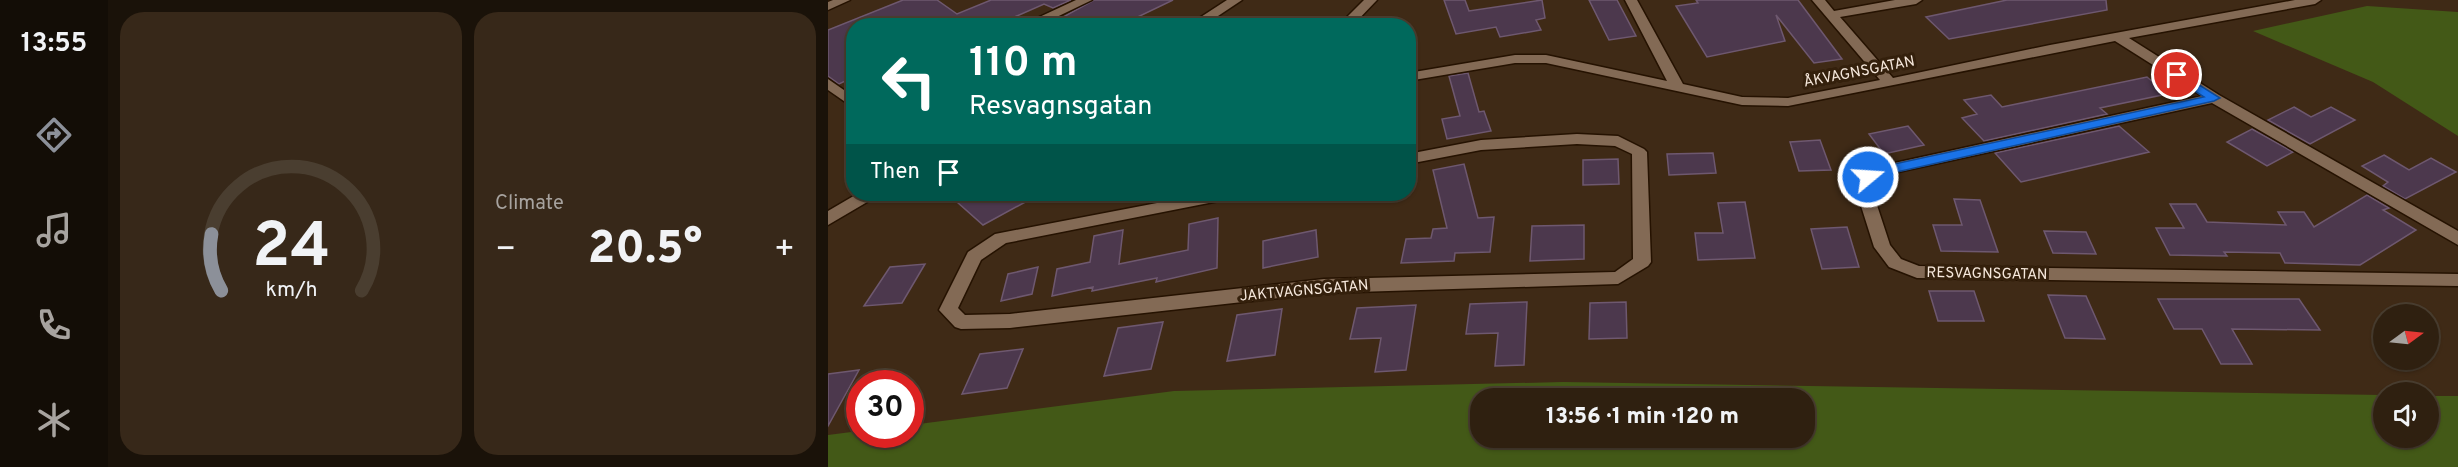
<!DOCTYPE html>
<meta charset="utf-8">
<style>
:root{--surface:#2f2010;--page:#372819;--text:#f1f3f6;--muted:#a7a39f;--line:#4a3e30;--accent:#8c9099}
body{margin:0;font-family:Overpass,sans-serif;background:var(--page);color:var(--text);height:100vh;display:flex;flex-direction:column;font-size:22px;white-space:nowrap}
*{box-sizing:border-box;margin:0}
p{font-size:20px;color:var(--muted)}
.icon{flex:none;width:33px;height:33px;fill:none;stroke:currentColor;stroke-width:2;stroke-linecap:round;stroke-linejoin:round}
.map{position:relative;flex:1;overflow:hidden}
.drawer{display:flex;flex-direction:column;gap:12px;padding:12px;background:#1a1209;width:720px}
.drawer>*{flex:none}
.guide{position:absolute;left:18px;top:18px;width:570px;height:183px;border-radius:24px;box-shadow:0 2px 4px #0004,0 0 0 2px var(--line);background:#00695c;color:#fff;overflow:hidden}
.needle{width:39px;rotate:75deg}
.buttons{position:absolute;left:1545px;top:304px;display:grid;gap:12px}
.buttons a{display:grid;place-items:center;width:66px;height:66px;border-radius:50%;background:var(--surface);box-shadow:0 2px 4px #0004,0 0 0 2px var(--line);font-size:30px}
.speed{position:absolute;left:18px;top:370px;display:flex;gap:12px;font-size:30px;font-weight:700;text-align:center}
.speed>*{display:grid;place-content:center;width:78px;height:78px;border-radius:50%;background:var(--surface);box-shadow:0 2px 4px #0004,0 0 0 2px var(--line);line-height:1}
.speed .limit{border:9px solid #d22;background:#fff;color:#111}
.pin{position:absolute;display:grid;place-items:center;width:51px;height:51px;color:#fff;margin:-26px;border:3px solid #fff;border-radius:50%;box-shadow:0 2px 6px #0007}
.me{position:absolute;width:66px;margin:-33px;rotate:72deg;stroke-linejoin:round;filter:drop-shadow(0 0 4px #0008)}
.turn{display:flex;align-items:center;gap:21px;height:126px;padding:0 24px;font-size:27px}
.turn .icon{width:78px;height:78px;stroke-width:2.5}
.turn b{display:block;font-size:42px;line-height:51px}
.then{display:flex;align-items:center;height:57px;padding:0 24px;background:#0003;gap:12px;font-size:22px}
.big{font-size:45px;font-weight:800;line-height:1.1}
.drawer .card{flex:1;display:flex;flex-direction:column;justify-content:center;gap:9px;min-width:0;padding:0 21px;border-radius:24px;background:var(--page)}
.drawer .dial{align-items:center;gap:0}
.dial svg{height:156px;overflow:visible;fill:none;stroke:var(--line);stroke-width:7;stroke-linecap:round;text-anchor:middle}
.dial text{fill:var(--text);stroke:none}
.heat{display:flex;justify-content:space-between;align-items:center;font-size:33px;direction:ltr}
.drawer .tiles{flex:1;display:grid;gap:12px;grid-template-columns:repeat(2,1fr)}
.trip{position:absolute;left:642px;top:388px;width:345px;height:60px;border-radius:24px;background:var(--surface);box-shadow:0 2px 4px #0004,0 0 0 2px var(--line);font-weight:800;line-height:60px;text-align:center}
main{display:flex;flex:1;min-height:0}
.tab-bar{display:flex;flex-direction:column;width:108px;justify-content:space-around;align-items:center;background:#130d06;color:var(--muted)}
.tab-bar .icon{width:42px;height:42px}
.tab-bar .selected{color:var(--accent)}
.tab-bar b{font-size:27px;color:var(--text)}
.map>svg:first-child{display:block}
.green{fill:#435917;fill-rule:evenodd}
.building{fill:#4c384d;stroke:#6e586f;stroke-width:1.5}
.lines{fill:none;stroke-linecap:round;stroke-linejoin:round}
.minor-casing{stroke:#251201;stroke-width:3}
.minor{fill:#836a55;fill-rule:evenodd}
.route{fill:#1a73e8;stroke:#114b97;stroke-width:1.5}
.labels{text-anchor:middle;stroke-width:6;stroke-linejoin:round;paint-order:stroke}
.street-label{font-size:15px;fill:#f6e8dc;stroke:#34200c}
</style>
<main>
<nav class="tab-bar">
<b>13:55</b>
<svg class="icon selected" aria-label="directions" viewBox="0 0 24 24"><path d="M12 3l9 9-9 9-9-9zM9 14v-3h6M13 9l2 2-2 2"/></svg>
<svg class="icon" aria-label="music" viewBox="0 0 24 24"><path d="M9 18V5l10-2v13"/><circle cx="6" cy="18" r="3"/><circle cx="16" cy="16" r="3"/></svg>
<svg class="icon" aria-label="phone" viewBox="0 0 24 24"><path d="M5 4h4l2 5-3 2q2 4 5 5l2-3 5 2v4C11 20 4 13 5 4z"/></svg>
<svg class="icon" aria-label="climate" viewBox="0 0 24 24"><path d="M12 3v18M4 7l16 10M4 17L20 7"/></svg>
</nav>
<section class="drawer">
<div class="tiles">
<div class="card dial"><svg viewBox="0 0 100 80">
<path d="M14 69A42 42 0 1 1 86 69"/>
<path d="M14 69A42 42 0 0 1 9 40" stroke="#8c9099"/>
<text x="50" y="56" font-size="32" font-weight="700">24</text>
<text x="50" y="72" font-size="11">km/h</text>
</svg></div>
<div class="card"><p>Climate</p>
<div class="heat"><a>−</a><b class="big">20.5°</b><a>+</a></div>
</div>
</div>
</section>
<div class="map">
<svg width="1630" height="467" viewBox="0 0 1630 467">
<rect width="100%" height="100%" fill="#3f2a16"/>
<!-- green -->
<path class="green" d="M1539,6l91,6v124l-85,-54 -120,-51z
M735,382l820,13 1,43h44l1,-42h29v71h-1630v-32l31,-4 1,4h50l1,-10 263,-34zM652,399h324v39h-324z"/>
<!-- building -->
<path class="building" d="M75,0h34l20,14 34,-14h80l-18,8 -9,-4 -50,22h-140v51l-15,7 -11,-8v-46z
M266,0h79l-54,26h-37l-17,-10z
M616,0h21l4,11 73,-11 3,18 -9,2 5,10 -41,7 -4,-10 -40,7z
M761,0h28l19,36 -27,4z
M868,0h102l44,59 -28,4 -38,-48 9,26 -78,16 -31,-51 22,-3z
M1179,0h99l1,10 -158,29 -23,-22z
M640,73l11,39 5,-1 7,20 -44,8 -5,-20 18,-3 -11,-40z
M1319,77l20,17 -67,14 7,6 -123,27 -22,-23 15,-4 -13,-14 27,-5 11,12z
M1466,107l17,10 20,-10 24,13 -45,24 -42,-24z
M1080,126l16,19 -40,9 -15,-20z
M1291,126l30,26 -128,30 -26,-29z
M1424,129l41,23 -26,14 -40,-24z
M992,140l11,30 -32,1 -9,-29z
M885,153l3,20 -47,2 -2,-21z
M1556,155l25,15 22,-12 25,14 -51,27 -22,-13 5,-4 -26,-16z
M790,159l1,25 -36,1v-25z
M636,164l14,54 16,-1 -4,35 -35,1 -1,8 -53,2 5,-24 25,-1 2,-9 14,-1 -14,-58z
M120,194h92l-57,31z
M1539,195l22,13 -6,2 33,20 -56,35 -75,-2 -5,-10 -56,-1 3,4 -57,-1 -14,-27h28l-14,-24h26l11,18 79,3 -8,-13h26l10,15z
M1126,199l26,1 18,52 -57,-1 -8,-26h29z
M917,202l10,56 -57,2 -3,-27h28l-5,-30z
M390,218l-1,50 -61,14 1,-4 -65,13 1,-4 -41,9 5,-27 33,-7 4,-26 29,-6 -4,34 69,-14 1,-26z
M756,225v34l-54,2 2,-35z
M1019,227l12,40 -37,2 -11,-40z
M488,230l2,27 -55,11v-27z
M1216,231l42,1 10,22 -43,-1z
M97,264l-23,39 -38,3 26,-39z
M210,267l-6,27 -31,7 7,-27z
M1101,291h45l10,30h-46z
M1220,295l38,1 19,43 -40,-1z
M1330,299h141l21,31 -88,-1 20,35h-31l-19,-35h-28z
M699,302l-3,63 -29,1 3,-33 -32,1 4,-30z
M798,302l1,36 -38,1 1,-36z
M588,305l-10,65 -31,2 6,-34 -31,1 7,-31z
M454,309l-7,46 -48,6 10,-46z
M335,322l-12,47 -47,7 14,-48z
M195,349l-16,39 -45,6 18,-40z
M31,370l-31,56v-52z"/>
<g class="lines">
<!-- minor casing -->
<g class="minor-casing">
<path id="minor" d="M5,0h17l-22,10v-8z
M248,0h16l-54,26h-18z
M399,0h15l-39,26h-16z
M536,0h13l-25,26h-14z
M797,0h12l46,84 59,13 46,1 92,-18 -68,-80h13l9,11 61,-11h27l-6,4 -76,13 53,61 157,-33 245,-45h26l-6,4 -186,34 90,57 239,136v14l-246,-142 -323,71 -14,6 -3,10 18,55 11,14 18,7 539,8v12l-541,-8 -28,-11 -15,-20 -18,-57 7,-17 22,-8 317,-69 -87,-55 -327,65 -46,-1 -196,-42h-31l-107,18v-8l107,-18h31l121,26z
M0,79l26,18v11l-26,-18z
M749,134l41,2 26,13 3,3 4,110 -3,4 -30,18 -294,9 -314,35 -49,1 -6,-2 -16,-17 29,-58 27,-18 209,-40h33l-2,4 -6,1 -223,44 -25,17 -23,48 7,7 45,-1 314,-35 291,-7 18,-13 -1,-105 -17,-8 -38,-2 -96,6 -73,14v-10l73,-14z
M29,194h19l-2,4 -46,27v-14z"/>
</g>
<!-- minor -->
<use href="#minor" class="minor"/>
</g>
<!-- route -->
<path class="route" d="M1349,71l43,27 -6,3 -326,73 -20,8 -6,-5 1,-3 22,-8 319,-69 -31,-20 -2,-2z"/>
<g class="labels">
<!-- street labels -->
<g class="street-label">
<text transform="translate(1031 71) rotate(-11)" y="5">ÅKVAGNSGATAN</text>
<text transform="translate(1159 273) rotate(1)" y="5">RESVAGNSGATAN</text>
<text transform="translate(476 290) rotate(-5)" y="5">JAKTVAGNSGATAN</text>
</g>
</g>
</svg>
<div class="buttons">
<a><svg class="needle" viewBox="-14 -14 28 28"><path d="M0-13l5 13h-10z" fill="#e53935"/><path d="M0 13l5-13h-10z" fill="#a7a39f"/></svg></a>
<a><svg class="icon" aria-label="sound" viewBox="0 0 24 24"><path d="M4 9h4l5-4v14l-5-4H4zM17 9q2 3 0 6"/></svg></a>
</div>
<div class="speed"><div class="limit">30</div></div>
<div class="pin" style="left:1349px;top:75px;background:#d93025"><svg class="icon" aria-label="arrive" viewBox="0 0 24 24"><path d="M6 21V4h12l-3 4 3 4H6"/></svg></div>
<svg class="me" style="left:1040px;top:177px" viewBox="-20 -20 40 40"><circle r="17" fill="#1a73e8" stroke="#fff" stroke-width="3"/><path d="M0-11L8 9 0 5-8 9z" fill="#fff"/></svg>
<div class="trip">13:56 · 1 min · 120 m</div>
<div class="guide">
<div class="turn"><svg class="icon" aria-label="left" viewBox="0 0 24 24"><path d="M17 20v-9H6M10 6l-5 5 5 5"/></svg><div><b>110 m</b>Resvagnsgatan</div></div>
<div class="then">Then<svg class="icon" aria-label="arrive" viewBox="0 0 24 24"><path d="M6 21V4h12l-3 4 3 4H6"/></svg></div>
</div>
</div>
</main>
